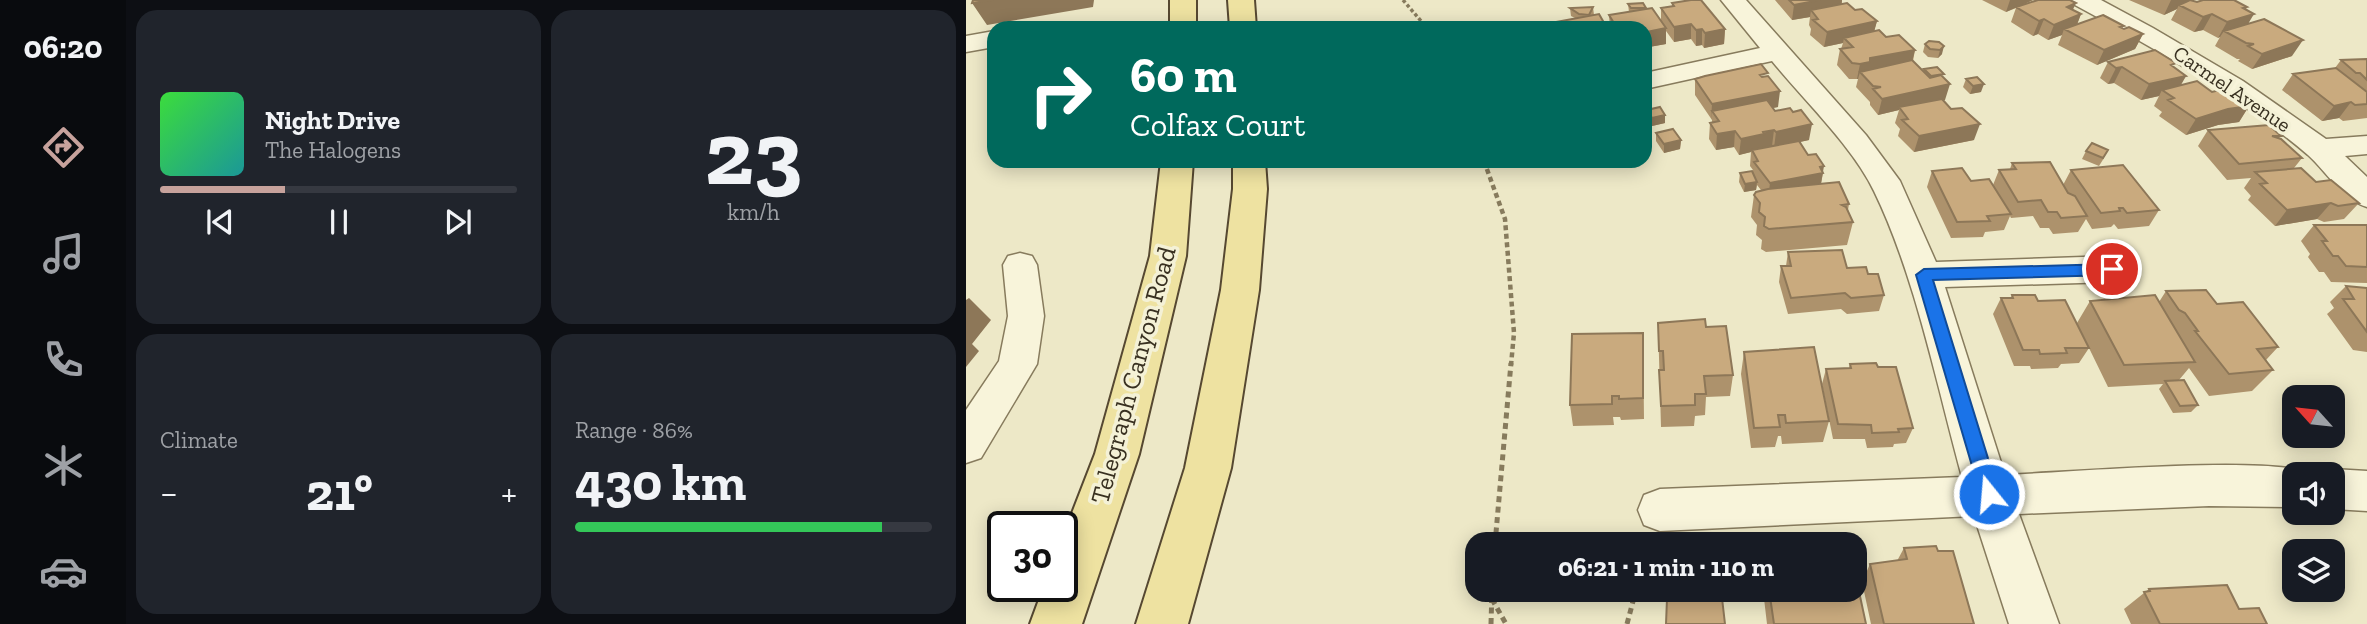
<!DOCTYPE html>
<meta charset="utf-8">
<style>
:root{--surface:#171b24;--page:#20242c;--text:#f1f3f6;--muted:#9ea1a6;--line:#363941;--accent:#c7a29c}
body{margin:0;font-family:"Zilla Slab",serif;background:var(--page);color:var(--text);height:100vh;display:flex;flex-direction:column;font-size:26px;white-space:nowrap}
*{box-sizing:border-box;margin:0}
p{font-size:23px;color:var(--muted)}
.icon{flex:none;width:38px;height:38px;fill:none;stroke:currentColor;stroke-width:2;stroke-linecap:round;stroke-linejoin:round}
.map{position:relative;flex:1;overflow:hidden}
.sheet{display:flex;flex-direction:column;gap:10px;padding:10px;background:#0d0f14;width:840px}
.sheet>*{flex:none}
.hud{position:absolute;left:21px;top:21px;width:665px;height:147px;border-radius:21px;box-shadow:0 4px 18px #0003;background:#00695c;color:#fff;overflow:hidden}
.needle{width:46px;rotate:297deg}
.buttons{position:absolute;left:1316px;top:385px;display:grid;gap:14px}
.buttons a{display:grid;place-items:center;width:63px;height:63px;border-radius:14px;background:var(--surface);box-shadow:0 4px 18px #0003;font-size:35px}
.speed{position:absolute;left:21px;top:511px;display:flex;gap:14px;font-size:35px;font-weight:700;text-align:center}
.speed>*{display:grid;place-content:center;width:91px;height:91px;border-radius:50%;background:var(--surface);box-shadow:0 4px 18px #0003;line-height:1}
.speed .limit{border:4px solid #111;border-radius:10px;background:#fff;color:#111}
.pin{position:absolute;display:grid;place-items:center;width:60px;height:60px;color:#fff;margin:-30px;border:4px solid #fff;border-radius:50%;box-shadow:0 2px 7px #0007}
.me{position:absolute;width:77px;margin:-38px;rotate:343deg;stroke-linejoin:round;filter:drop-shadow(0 0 5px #0008)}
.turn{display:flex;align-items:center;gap:24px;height:147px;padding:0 28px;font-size:32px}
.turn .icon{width:91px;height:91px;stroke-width:2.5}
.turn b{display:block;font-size:49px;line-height:60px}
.big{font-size:52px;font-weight:700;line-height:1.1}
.sheet .tile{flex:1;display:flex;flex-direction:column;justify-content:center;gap:10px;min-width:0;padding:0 24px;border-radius:21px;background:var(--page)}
.sheet .dial{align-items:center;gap:0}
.dial b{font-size:91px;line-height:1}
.song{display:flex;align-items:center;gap:21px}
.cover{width:84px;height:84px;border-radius:10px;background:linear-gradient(135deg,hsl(120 70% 55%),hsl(180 70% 35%))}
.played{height:7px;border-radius:4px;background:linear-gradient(90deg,var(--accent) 35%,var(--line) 35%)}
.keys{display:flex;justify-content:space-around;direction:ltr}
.heat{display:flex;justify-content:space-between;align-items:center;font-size:38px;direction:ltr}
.charge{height:10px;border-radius:5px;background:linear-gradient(90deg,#34c759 86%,var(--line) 0)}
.sheet .tiles{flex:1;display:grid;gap:10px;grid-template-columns:repeat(2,1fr)}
.trip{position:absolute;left:499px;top:532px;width:402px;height:70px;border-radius:21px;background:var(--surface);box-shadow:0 4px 18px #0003;font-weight:700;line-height:70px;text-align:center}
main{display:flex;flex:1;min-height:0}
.tabs{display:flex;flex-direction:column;width:126px;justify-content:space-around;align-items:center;background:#090b0e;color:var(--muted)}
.tabs .icon{width:49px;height:49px}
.tabs .on{color:var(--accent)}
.tabs b{font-size:32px;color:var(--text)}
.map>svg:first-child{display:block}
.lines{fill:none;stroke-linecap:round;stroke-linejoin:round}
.minor-casing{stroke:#877b5d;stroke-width:3}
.major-casing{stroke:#564831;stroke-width:4}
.path-far2{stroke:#877b5d;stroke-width:3.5;stroke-dasharray:3.5 2.5;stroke-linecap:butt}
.path-far1{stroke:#877b5d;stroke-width:4.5;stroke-dasharray:5 3.5;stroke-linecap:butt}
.path{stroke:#877b5d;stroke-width:5;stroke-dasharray:6 4.5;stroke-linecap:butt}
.minor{fill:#f8f4da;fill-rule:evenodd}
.major{fill:#eee2a1;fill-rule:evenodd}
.wall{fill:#ad926c}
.shaded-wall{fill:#8d7758}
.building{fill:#c9aa7e;stroke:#8d7758;stroke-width:2}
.route{fill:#1a73e8;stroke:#114b97;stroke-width:2}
.labels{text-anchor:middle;stroke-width:7;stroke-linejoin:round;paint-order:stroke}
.far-street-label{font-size:21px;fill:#383020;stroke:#f4f1d6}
.street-label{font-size:26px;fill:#383020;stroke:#f4f1d6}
</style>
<main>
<nav class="tabs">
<b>06:20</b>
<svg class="icon on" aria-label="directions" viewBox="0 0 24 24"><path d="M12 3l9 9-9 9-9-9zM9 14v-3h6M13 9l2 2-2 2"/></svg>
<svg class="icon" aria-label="music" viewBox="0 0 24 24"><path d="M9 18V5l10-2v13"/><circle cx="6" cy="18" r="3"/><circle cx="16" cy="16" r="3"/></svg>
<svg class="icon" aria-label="phone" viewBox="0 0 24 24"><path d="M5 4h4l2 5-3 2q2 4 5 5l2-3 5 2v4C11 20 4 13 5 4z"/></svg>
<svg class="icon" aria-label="climate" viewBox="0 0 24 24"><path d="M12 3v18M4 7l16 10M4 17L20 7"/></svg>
<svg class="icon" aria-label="car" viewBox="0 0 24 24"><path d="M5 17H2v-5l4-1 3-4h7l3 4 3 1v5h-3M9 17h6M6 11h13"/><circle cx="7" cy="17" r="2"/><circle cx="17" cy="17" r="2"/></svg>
</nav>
<section class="sheet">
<div class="tiles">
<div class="tile">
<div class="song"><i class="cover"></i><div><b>Night Drive</b><p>The Halogens</p></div></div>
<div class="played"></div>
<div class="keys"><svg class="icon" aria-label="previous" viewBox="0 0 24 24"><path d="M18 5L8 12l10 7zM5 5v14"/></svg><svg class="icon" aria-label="pause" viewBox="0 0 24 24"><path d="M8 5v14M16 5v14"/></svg><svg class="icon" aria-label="next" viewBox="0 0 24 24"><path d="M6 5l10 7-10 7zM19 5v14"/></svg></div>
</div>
<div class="tile dial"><b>23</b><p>km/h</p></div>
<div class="tile"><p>Climate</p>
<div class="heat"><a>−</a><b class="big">21°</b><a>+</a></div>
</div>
<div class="tile"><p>Range · 86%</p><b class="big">430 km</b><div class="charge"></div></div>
</div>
</section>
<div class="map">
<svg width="1401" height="624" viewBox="0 0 1401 624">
<rect width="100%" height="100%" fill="#ede8c7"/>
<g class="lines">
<!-- minor casing -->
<g class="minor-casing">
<path id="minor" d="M755,0h25l120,135 34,46 36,81 176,-6 12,4 5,9 -5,9 -12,4 -167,5 60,188c52,-2 273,-21 305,-1h-16v33l-85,-1 -190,8 40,110h-50l-35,-108 -314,15 -16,-6 -6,-15 6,-15 16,-6 302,-12c-25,-91 -47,-202 -88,-286 -21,-44 -71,-92 -102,-130l-127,28v-16l115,-25z
M1105,0h30l52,28 90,53 83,58 41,-3v18l-22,2 22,21v30c-24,-7 -41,-36 -59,-52 -71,-60 -152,-106 -233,-150z
M28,31v16l-28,5v-16z
M54,253l12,3 5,9 7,51 -7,48 -56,94 -15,5v-53l33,-49 9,-45 -5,-51 5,-9z
M1367,469l34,2v40l-34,-2v-35h-14z"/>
</g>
<!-- major casing -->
<g class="major-casing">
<path id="major" d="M204,0h26v28h-26z
M262,0h26l2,28h-26z
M195,161h32l-7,95 -47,198 -57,170h-52l14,-38h18v-47l33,-85 55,-198z
M267,161h32l2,28 -8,101 -28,178 -43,156h-52l49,-156 36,-178 12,-101z"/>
</g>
<!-- path-far2 -->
<path class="path-far2" d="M437,0l24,28"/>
<!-- path-far1 -->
<path class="path-far1" d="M518,161l21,58 9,114 -3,32"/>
<!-- path -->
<path class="path" d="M529,544l16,-181
M526,599l14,25
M525,624l1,-34
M661,624l9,-34"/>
<!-- minor -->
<use href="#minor" class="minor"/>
<!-- major -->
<use href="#major" class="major"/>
</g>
<!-- wall -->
<path class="wall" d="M809,0h67v4l35,17 -3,10 41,19 -2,11 10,10 1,-2 19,8 2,23h-2l31,40 -60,12 -16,-16 2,-7 -5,-6 4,-13 -21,5 -8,-10v-3l-14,-15 2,-8h-9l-12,-14 3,-16h1l2,-6 -19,4 -14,-12 1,-6 -2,-4 1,-8 -18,3z
M1016,0h51l-11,5 51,5 8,4 -4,10 47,2 -2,3 21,5 -8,15 -38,16 -39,-20 4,-10 -14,5 -10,-6 -5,2 -22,-14 5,-14 -10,4z
M1163,0h64v1l4,1 50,5 -1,3 3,14 43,32 -40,13 -14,-8 2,-2h-3l-22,-13 5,-9 -2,1 -15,-8 -9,2 -23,-12 6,-11 -13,6z
M706,3l53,26 -1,15 -20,4 -2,-3 -6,1 -5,-7 -17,3 -8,-11v13l-17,3v3l-4,-22h-35l-1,-13 20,-3 -1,-8 18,4 15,13v-13l11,-2z
M627,7l1,8 13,13h-51v-6l19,-4 -4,-2 -1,-8z
M973,42l3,12 -4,4 -10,-1 -5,-5 2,-8z
M1401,59v59l-24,3 -4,-3 -17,3 -40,-31 11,-16 42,-6 6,-8z
M1142,62l66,5 12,9 -6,9 32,7 37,14 -10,16 -21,3 -32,10 -27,-19 3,-4 -8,-6 5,-10 -18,4 -27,-17 -6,1 -8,-6z
M802,76l10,31 -6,1 3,3 34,29 -10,2 9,13 15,18 -2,11 28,20 -1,6 5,12 -6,23 -81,7 -5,-3 1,-9 -6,-5 1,-10 -6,-8 3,-22 7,-5 -4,-5 -1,5 -12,2 -5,-10 1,-9h13v-3l-3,-4 1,-14 -12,3 -5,-8 -18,3 -7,-11 1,-16h2v-3l-17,-25v-16z
M1000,79l15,13 -11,2 -7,-7z
M681,110l18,5v8l-13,3 -5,-8z
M1242,130l73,6 -2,2 23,20 -8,10 22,14 43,21 -15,16 -20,3 -7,-3 -42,7 -27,-26 3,-4 -7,-8 7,-10 -24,2 -29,-34z
M690,133l25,7 -1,9 -16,4 -8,-12z
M1120,151l18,7 -5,8 -17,-7z
M1046,163l51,22 8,-15 88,40 -10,16 -31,3 -4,-5 -3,3 -19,2 -6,-10 -8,13 -25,2 -4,-6h-9l-7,-12 -22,2 -1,-2 -6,14 -19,2 -2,5 -32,1 -24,-51 5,-16 39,10 22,4 6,-15 11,-1z
M1348,225h53v58l-36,-1 -7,-10h-5l-11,-15 2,-3 -9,-13z
M822,252l80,22 16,21 -5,16 -32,3 -6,-5 -53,5 -9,-32 2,-16h5z
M1380,286l21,2v64l-14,-2 -26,-36 7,-6 -4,-6z
M1200,291l51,13 61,43 -12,13 7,10 -21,21 -43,5 -20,-28 -10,12 19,25 -7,7 -18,1 -14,-24 4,-5 -55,3 -19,-39 -10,15 -18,1 -3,4 -27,1 -1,-3h-16l-21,-52 8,-16h10l1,-3 26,6 39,22 13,-22 69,1z
M692,323l48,4 27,48 -3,21 -24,1 -1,18 -10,1 -1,10 -33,1z
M677,333l1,86 -23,1 -1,-3h-7l1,8 -41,1 -3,-21z
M778,352l85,69 -6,21 -41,2 -1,-8h-3l-3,11 -24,1 -10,-74z
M884,364l28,3 35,61 -7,15 -12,1 -1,3 -26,1 -2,-9h-32l-11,-55 4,-15 23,-1z
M938,548l34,3 36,73h-103l-9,-42 8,-18 27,-3z
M1183,589l90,20 28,15h-136l-7,-15z
M797,590h92l11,34h-99z"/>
<!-- shaded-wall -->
<path class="shaded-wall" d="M27,0h101l-1,7 -106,18 -15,-22z
M854,0h22l-2,11 -29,-1 -1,7 -18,3 2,-15z
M1044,0h23l-27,12z
M1205,0h22l-1,2 -13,3 -2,4 -13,6z
M1110,3l-7,15 -2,-11z
M1281,7l-7,11 14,-4 -9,15 -21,2 -4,6 -2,1 9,-16 16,-14z
M1115,14l-6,16 -11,-1 -2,6 -14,5 6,-15z
M1246,14l-9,16 -9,2 9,-15z
M1078,19l-6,15 -5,2 6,-15z
M911,21l-4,15 -29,2 -1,5 -19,4 3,-15z
M725,24v15l-17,3v-15z
M700,28v16l-17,3v3h-4v-15l2,-3z
M736,29v16l-6,1v-16z
M759,29l-1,15 -20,4 1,-15z
M1177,34l-8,15 -38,16 7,-15z
M1337,40l-11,16 -40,13 10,-15z
M978,46l-2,8 -4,4 2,-8z
M949,50l-4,16 -51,6 -2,7h-1l3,-15 10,-6z
M1156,67l-8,16 -6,1 8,-16z
M1220,76l-9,16 -15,-2 -3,6 -18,4 8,-16z
M984,84l-5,16 -44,9 -2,-2v3l-21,5 4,-16z
M1018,84l-3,8 -11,2 3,-8z
M814,91l-2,16 -61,12 -5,-8 -1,9 1,-16z
M1385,102l-12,16 -17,3 12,-15z
M1283,106l-10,16 -21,3 -32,10 10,-16 32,-10z
M699,115v8l-13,3v-8z
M846,124l-3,16 -35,8 2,-16z
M1014,124l-6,16 -60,12 5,-16z
M808,130l-2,16 -20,4 -1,2 -12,3 2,-16z
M769,131l-1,16 -18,3 1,-16z
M715,140l-1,9 -16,4v-9z
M858,166l-4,23 -52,10 2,-16z
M791,182l-1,8 -12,2 1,-8z
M1365,203l-14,16 -42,7 12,-16z
M3,298l22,22 -19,24 7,7 -13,16v-67z"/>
<!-- building -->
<path class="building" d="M7,0h20l-21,3z
M725,0h10l24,29 -20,4 -3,-4 -6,1 -5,-6 -17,3 -13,-19 13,-2 -2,-3z
M823,0h31l-26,5z
M1072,0h32l6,3 -9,4 14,7 -27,11 -10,-6 -5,2 -23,-14z
M1224,0l7,2 6,-2h31l13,7 -4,1 11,6 -27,8 -15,-8 -9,3 -24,-12z
M677,3l3,5h-15l-3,-4z
M881,3l8,7 7,-1 15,12 -50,11 -14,-12 5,-1 -7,-9z
M627,7l-4,8 -10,-1 -9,-6z
M686,8l14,20 -19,4 2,3h-4v-7h-28l-8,-13z
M633,14l8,14h-48l-3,-6z
M1137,15l21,11 -4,1 4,2 5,-2 14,7 -39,16 -40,-21z
M1298,19l39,21 -41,14 -14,-8 6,-2 -8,-1 -22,-12z
M913,30l7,7 13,-2 16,15 -45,8v4l-10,2 -8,-1 -12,-14 13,-2 -9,-9z
M963,41l10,1 5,4 -4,4 -10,-1 -5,-5z
M1189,50l21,13 -5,2 15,11 -37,8 -27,-17 -6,1 -8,-6z
M1401,59v21l-7,-7h-4l-15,-13z
M946,60l18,18 11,-3 9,9 -68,15 -9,-10 8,-2 -8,-1 -13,-14z
M795,64l7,9 -8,2 2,2 6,-1 12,15 -68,13 -17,-25 10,-3z
M971,67l7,7 -13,2 -7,-7z
M1370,68l31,24v12l-12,1 -4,-3 -17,4 -41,-32z
M1011,77l7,7 -11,2 -7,-7z
M1231,81l15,11 12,-3 25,17 -21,3 -32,10 -28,-19 6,-2 -12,-8z
M976,99l9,10 11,-1 18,16 -61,12 -17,-16 6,-1 -9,-12z
M801,100l8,11 15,-3 3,4 8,-2 11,14 -36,8 -2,-2 -11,2 1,2 -23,5 -6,-8 -18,3 -7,-11 9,-2 -7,-10z
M694,107l5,8 -13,3 -5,-8z
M1303,125l12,11h-9l9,3 21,19 -63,6 -31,-34z
M707,129l8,11 -17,4 -8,-11z
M833,141l9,14 8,-1 8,12 -4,1 3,6 -53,10 -16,-21 4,-1 -6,-11z
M1126,143l16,7 -5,8 -17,-7z
M1084,162l18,31 7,3 12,20 -26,2 -4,-6h-9l-7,-12 -23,2 -19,-32 17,-1 -4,-6z
M1157,165l36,45 -32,3 -4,-5h-4l1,3 -19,2 -30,-43z
M996,168l9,13 18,-2 22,35 -24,2 3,5 -33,1 -25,-51z
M1335,168l15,14 15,-2 28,23 -21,3 -7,-3 -44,7 -27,-26 7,-1 -12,-11z
M786,171l5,11 -12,2 -5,-11z
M873,182l10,22 -7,1 4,2 7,15 -84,7 -5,-3 1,-9 -6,-5 1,-9 -6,-8 2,-3 12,-3z
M1348,225h53v42l-21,-1 -8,-10h-5l-11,-15h5z
M876,250l5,18 19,-1 2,7h10l6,21 -33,3 -6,-5 -54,5 -10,-32h10l-3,-14z
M1380,286l21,2v44l-24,-33h11z
M1240,290l11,14 26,-2 35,45 -21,2 16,21 -44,4 -34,-43h3l-13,-18 -6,-3 -13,-19z
M1046,295h23l3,6 27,-1 24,48h-24l2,5 -27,1 -1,-4h-16l-22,-52h12z
M1189,295l40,67 -71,3 -34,-64z
M739,319l1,8 20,-1 7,49 -29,1 2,18h-11v11l-34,1 -2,-36h5l-1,-19h-4l-1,-28z
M677,333v65l-24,1v-3h-7v8l-42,1 2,-71z
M848,347l15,74 -43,2 -1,-8h-7l2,12 -26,1 -10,-76z
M910,363l2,4h18l17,61 -15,1 1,3 -27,1 -1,-8 -33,-1 -12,-55 25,-1 -1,-4z
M1218,380l14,25 -18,1 -15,-25z
M970,546l2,5h15l21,73h-90l-14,-60 37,-5 -3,-11z
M889,573l11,51h-92l-5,-34h86z
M1261,585l12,24 20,-1 8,16h-107l-16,-32 6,-1 -1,-2z
M756,598l3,26h-59l1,-25z"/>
<!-- route -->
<path class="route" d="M1146,264l7,5 -7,6 -179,5 66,214 -3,6 -7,3 -7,-3 -66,-225 8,-6z"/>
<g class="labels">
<!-- far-street labels -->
<g class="far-street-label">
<text transform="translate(1266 89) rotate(34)" y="7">Carmel Avenue</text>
</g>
<!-- street labels -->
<g class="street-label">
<text transform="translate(167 375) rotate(-75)" y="9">Telegraph Canyon Road</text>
</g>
</g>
</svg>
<div class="buttons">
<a><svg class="needle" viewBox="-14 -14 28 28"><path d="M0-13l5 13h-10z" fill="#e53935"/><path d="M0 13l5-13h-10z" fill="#9ea1a6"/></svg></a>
<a><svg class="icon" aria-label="sound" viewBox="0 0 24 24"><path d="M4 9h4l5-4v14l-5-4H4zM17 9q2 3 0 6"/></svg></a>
<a><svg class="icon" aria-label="layers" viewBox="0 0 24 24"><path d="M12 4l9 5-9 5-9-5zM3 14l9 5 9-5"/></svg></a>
</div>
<div class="speed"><div class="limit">30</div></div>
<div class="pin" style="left:1146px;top:269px;background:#d93025"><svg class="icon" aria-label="arrive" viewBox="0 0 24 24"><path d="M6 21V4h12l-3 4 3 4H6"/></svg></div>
<svg class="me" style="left:1023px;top:494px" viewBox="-20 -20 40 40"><circle r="17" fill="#1a73e8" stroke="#fff" stroke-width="3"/><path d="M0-11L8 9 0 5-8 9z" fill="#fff"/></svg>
<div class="trip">06:21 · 1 min · 110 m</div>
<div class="hud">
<div class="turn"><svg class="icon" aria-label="right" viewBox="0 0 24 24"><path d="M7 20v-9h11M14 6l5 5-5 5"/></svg><div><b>60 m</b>Colfax Court</div></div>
</div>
</div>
</main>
